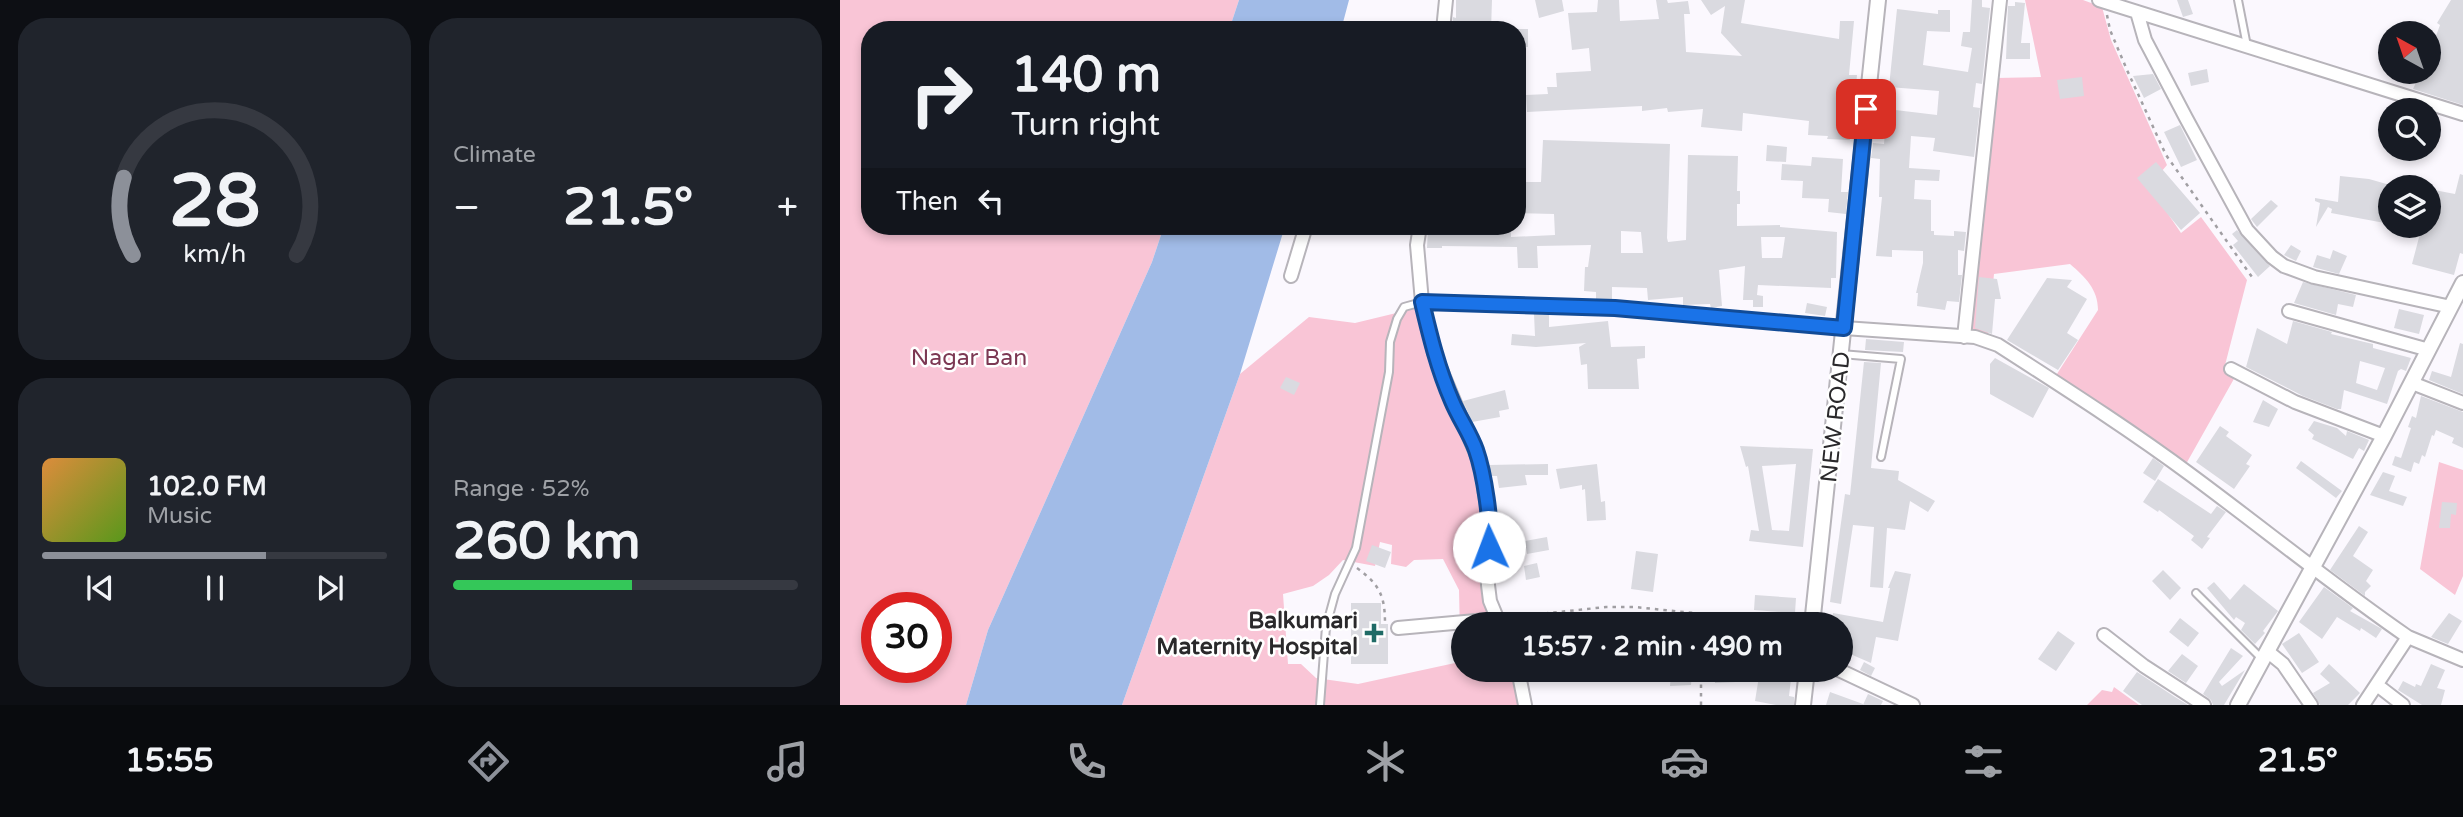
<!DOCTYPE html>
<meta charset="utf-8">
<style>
:root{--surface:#171b24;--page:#20242c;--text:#f1f3f6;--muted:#9ea1a6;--line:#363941;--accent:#8c9099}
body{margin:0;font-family:"Varela Round",sans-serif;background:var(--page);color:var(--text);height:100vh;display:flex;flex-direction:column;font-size:26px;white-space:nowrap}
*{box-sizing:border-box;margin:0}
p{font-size:23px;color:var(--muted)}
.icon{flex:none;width:38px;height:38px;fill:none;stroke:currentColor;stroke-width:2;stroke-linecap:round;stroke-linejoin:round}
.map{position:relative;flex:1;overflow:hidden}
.side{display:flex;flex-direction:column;gap:18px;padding:18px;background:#0d0f14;width:840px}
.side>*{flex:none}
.guide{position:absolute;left:21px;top:21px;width:665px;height:214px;border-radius:28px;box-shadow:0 4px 10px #0003;background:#171b24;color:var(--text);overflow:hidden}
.needle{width:46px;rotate:320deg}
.controls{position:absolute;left:1538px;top:21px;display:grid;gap:14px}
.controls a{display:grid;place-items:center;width:63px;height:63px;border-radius:50%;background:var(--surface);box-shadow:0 4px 10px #0003;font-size:35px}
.speed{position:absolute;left:21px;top:592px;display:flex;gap:14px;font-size:35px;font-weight:700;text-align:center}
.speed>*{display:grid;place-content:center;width:91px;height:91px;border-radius:50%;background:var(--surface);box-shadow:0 4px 10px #0003;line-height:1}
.speed .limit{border:10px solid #d22;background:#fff;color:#111}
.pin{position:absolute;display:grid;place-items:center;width:60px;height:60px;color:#fff;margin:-30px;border-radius:14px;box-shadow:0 4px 10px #0006}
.me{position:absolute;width:77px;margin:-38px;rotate:358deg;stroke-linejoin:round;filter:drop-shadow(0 0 5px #0008)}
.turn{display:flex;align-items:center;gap:24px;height:147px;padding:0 35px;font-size:32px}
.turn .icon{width:91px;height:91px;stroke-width:2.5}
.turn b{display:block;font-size:49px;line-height:60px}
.then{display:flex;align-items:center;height:66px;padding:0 35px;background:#0003;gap:14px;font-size:26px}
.big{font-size:52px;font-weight:800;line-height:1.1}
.side .card{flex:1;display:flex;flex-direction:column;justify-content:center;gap:10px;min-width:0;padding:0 24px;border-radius:28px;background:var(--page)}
.side .dial{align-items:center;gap:0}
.dial svg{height:182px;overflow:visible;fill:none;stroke:var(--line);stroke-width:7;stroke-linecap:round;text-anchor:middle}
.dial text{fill:var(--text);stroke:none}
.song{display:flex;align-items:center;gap:21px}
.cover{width:84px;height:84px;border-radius:10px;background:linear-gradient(135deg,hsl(30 70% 55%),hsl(90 70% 35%))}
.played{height:7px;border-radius:4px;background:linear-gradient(90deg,var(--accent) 65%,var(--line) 65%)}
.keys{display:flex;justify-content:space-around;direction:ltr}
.heat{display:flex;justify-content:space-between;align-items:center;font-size:38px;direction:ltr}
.charge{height:10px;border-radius:5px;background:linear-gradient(90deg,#34c759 52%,var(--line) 0)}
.side .tiles{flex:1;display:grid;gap:18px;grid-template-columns:repeat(2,1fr)}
.trip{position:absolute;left:611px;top:612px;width:402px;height:70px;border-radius:35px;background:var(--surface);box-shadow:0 4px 10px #0003;font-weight:800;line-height:70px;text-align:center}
.tab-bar{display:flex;height:112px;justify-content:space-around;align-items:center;background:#090b0e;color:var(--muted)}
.tab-bar .icon{width:49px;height:49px}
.tab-bar .current{color:var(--accent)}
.tab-bar b{font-size:32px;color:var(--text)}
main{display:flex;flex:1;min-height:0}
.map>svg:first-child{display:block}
.green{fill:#f9c5d6;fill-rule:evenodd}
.water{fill:#a1bbe7}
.building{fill:#dadae0;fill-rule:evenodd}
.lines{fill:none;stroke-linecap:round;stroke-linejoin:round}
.service-casing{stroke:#b7b4ba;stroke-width:10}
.minor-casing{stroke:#b7b4ba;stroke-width:16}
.tertiary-casing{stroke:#b7b4ba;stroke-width:18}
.path{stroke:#a19fa3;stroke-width:2.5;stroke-dasharray:3.5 5;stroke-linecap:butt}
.service{stroke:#fff;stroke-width:6}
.minor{stroke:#fff;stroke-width:12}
.tertiary{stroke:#fff;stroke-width:14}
.route-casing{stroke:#114b97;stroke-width:18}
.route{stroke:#1a73e8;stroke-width:12}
.poi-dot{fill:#1f6b66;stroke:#fff;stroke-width:2.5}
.labels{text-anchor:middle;stroke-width:5;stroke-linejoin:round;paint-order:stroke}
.park-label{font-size:23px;fill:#7c3853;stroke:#fff}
.street-label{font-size:23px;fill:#2a292b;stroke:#fff}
.poi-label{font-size:23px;font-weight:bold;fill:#2a292b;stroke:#fff;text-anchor:end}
</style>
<main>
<section class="side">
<div class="tiles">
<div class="card dial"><svg viewBox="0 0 100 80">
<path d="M14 69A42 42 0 1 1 86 69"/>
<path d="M14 69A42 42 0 0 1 10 35" stroke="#8c9099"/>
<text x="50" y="56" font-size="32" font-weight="700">28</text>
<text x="50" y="72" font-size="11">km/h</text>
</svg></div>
<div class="card"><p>Climate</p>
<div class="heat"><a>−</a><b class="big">21.5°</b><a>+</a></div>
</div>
<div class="card">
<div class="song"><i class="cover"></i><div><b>102.0 FM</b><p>Music</p></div></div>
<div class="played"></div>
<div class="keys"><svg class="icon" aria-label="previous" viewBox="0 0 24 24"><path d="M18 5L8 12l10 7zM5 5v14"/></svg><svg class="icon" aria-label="pause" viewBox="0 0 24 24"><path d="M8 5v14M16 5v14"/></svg><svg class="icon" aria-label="next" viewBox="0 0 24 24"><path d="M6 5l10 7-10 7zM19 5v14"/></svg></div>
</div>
<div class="card"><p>Range · 52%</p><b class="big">260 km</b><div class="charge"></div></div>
</div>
</section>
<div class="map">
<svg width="1623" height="705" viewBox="0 0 1623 705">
<rect width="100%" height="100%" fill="#fbf8fe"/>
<!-- green -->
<path class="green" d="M0,0h399l-10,30h-359v196h294l-12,36 -164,368 -22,75h-126zM37,607h59v60h-59z
M1185,0h58l19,7 9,33 56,125 -18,21 32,47 20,-16 46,63 -23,89 11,8 -49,87 -131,-87 43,-67c0,-21 -13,-33 -28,-46l-76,10 -6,62 -17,-4 -2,-3 27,-251 45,-1z
M577,308l6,15 11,47 32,74 6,22 12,65 -5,43 5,26 9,25h-30v45h47l9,35h-397l118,-331 69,-57 46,6zM540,542l12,3 -1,19 15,3 8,-7 29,-1 16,31 1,46 -5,27 -97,21 -42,-6 -15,-14h-13l-5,-70 30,-8 16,-11 14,-15 32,6z
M1599,462l24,8v106l-8,19 -35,-26z
M1274,687l25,18h-52l15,-15 10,2z"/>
<!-- water -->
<path class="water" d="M399,0h110l-8,30h-112z
M324,226h121l-45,148 -118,331h-156l22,-75 164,-368z"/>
<!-- building -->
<path class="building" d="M616,0h36l-1,30h-39l1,-13 3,1z
M695,0h27l2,11 -25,7z
M758,0h21l1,21 39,-2 -3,-19h11l1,3 20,-2 2,13h-6l2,38 56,4 -21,-23 4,-27 -14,9 -10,-15h44l-4,23 98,16 1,-18h14l-5,54h8l-1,11 -7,-1 -2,27h3l-3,19 3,9 -23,-1 1,-3 -20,-1 1,-14 -66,-8 -1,18 -41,-4 2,-18 -35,3 -1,-4 -25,3v-5l-115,6 -1,-17 22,-1 -1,-7h10l-1,-14 35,-2 -2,-23 -17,2 -4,-37 29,-1z
M1132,0h10v7l8,1 -8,76 -6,-1 -3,24 7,1 -6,49 -41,-6 2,-13 -24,-2 -2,32 31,2 -1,11 -24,-1 -1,19 17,1v31h3v4l20,1v-5l12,1 -2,19 -6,-1v25h4l-3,27 -12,-1 -2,9 -28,-4 1,-13h-2l7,-30v-12l-31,-1v7l-16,-1 6,-59h-3l1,-38 -9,-1 1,-7 1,-8 11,1 3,-35 50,6 2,-24 -50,-4 8,-78 41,5v-4h12v22l-23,-1 -4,34 45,7 4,-24 -11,-2 2,-14h7z
M1337,0h11l5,14 -10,3z
M1611,0h12v105l-50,-16 8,-17h8v-17l11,-30 -3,-2z
M1175,2l10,1 -4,40h9v16h-24l2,-53h7z
M677,29h11v18h-11z
M1367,69l2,13 -18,4 -3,-13z
M1313,74l8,15 -17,9 -11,-22z
M1242,77l2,19 -24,3 -3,-19z
M1340,125l17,35 -16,7 -17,-35z
M703,140l127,4 -3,94 1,4 18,-2 2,-85 50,1 -1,35h3v13h-3v22l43,-1v2l57,5 -1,46h-5v10l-73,-3 -1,10 6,1v11h-10v-7h-10l2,-34 -26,4 3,36 -11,2 -1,-4 -27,1v-8l-35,3 -1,-12 -35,-1v12h-16v-7l-12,-1 1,-24h3l3,-22 -54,1 1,22h-20l-1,-21 -75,-1v2h-15l1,-19 83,-1v9l44,-2 -1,-21 -37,-1v-31h24zM781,231l20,1 2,21h-22zM921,237h24l-3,21h-20z
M927,145l20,2 -1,15 -20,-1z
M972,157l31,2 -2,33h7l-2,22 -18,-2 1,-13 -27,-1 1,-17 -22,-1 1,-16 29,2z
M1316,162l44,51 -19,17 -44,-52z
M1620,174l3,1v79l-3,-1 -6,22 -42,-11 10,-38h7l4,-22h-4v-15l26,5z
M1500,176l29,3 21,6v39l-59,-11 1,-4 -4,-2 -12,20 4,-24 -5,-2v-3l23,4z
M1431,200l7,6 -21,21 -6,-8z
M1397,230l33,36 -12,11 -25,-32 5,-4 -6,-7z
M1451,245l10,6 -5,10 -12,-6z
M1493,250l14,6 -8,18 -26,-7 4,-12 13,4z
M1139,277l18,2 4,20h-6l-3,35 -17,-6z
M1207,278l25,2 -5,7 20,12 -20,34 11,7 -20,30 -51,-30z
M1463,282l53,13 -3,12 -15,-3 -2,11 -42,-12z
M967,303l20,4 -2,9 -20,-3z
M1559,309l25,6 -5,19 -25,-6z
M694,314l15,1v12l59,-6 3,26 34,-1v12l-8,1 2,30h-51l-1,-25 -6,1 -2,-18 7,-4 -50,4 -25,-2 1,-11 23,2z
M1453,321l39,11 -1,2 42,10v4l38,10 -5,13 -5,-2 -3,2 -11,33 -43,-14 -3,19h-4l-34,-13 -57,-29 11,-39 30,16zM1520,361l25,7 -8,22 -21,-7z
M1026,339l38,3 -1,10 -38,-2z
M1620,343l3,1v50l-34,-14 3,-9 19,6z
M1155,358l54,30 -16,30 -43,-24v-30z
M1024,362l17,1 -10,105 28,3 -1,9 37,21 -7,11 -18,-11 -5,29 -18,-2 -4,60 -13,-1 4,-60 -21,-2 -12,79 -11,-2 15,-108 5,1z
M446,377l14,6 -6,12 -14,-7z
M665,390l4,19 -10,2 1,6 -28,5 -9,-21z
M1581,396l42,16v36l-11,-5 2,-5 -18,-8 -2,6 -2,-1 -7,22 -3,-2 -3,9 -5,-2 -3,10 -19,-7 3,-9 6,2 10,-30 -3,-1 4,-11 4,2z
M1423,400l15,9 -9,18 -16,-5z
M1474,421l23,7 9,8 1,-5 22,9 -5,11 -5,-3 -6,11 -41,-20 2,-4 -6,-5z
M1380,426l9,6 -3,4 26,19 -6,9 4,2 -16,23 -38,-27z
M900,446l73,3 -10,98 -54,-6 2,-11 8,1 -11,-65 -2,1zM956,464l-7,67 -17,-1 -10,-64z
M1313,458l11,8 -9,15 -12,-8z
M1461,461l41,30 -6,7 -40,-30z
M708,464v11h-23l2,10 -28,3 -2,-12h-6l-2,-11z
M757,464l4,38 4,-1 1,19 -19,1 -2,-32 -3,1v-5l-22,4 -4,-20z
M1543,472l12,4 -6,15 18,6 -4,9 -33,-11z
M1318,479l53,35 6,-8 9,6 -19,25 3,1 -8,11 -11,-9 3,-4 -35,-26 -1,2 -15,-10z
M1602,502l15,1 -1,12 -5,-1 -1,14h-11z
M1519,526l9,6 -15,24 20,14 -7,11 5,5 -6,6v4l-35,-26z
M707,537l2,13 -22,4 -2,-13z
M532,545l19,7 -6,16 -19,-7z
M796,551l22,3 -5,38 -22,-3z
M666,553l1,9 -11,1 1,-9z
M697,563l3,14 -14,3 -2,-14z
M1323,570l18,18 -11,12 -18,-19z
M1055,571l16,3 -13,67 -22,-4 -5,26 -30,-13v-25h-10l2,-12 50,9 7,-34h-2z
M1374,582l16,18 14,-16 34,27 -15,20 2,2 -10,11 -14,-14 4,-7 -9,-6 -2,3 -27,-32z
M1484,587l29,21 -3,3 32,18 -6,9 -15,-10 -1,3 -23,-14 -15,22 -23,-17z
M915,595l41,3 -1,15 -41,-3z
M511,603h30v21h7v40h-37z
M1609,613l13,8 -14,23 -17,-7z
M1340,618l19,15 -11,14 -19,-15z
M1218,631l17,12 -19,28 -18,-12z
M1459,633l20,29 -17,11 -20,-29z
M1391,648l12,8 -24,26 3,4 23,-16 -21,35h-11l-2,-5 -8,-6z
M1342,654l16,12 -12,17 -18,-12z
M1024,662l11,6 -4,8 -11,-6z
M1489,664l31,29 -12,12h-28l-7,-12 17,-10 -10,-9z
M1591,664l14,6 -8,18 8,2 -4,15h-19l-24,-15 5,-9 12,6 1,-3 5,2z
M874,670h21l1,12 -21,1z
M920,670h28l-1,9h4l-2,17 5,1v8h-18l-21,-4z
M831,672l21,1 -1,12 -21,1z
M1297,672l38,25 13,8h-46l-19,-14z
M990,692l33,12v1h-37z
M1028,694l15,7 -2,4h-18z"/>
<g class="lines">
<!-- service casing -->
<g class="service-casing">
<path id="service" d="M1398,0l9,46
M1001,354l60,5 -20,98
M1356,593l66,66
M480,705l6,-78 9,-33 21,-46 33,-176 1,-30 7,-23 7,-12 18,-5"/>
</g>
<!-- minor casing -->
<g class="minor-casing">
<path id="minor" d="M1259,0l364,114
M1297,12l8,28 41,78 61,112 25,27 12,9 30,11 137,30
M603,30l3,-30
M580,226l-3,19 5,57 12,51 46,110 11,69 -4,30 1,23 2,16 10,24
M451,276l15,-50
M582,302l193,6 229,20 131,9 23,8c65,42 131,84 193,130 73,54 143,111 217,162
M1449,311l140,39
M1124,337l36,-337
M1391,369l64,33 89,34
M1572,383l51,20
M558,628l100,-9
M1264,635l40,31 60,39
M1427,651l16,13 28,41
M678,670l7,35
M999,670l74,35
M1537,685l26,20
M1523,705l45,-68 55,23"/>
</g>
<!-- tertiary casing -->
<g class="tertiary-casing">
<path id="tertiary" d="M972,625l66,-625
M963,705l4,-35
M1398,705l146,-269 79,-153"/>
</g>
<!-- path -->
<path class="path" d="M1267,15l3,15 17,40 39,85 86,122
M517,568c23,17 28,28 28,56
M671,617l95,-10h29l166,17
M867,625l1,-9
M861,705v-35"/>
<!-- service -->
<use href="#service" class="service"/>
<!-- minor -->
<use href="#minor" class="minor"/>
<!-- tertiary -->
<use href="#tertiary" class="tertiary"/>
</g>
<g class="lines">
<!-- route casing -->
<g class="route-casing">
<path id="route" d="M649,547c3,-24 -5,-74 -13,-97 -6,-17 -17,-32 -24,-49 -14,-32 -22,-65 -30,-99l193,6 229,20 22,-219"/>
</g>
<!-- route -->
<use href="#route" class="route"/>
</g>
<!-- markers -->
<path class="poi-dot" d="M530.5 622.5h7v7h7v7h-7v7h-7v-7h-7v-7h7z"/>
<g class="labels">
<!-- park labels -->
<g class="park-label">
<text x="129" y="365">Nagar Ban</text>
</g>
<!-- street labels -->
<g class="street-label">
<text transform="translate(995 417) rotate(-84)" y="8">NEW ROAD</text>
</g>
<!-- poi labels -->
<g class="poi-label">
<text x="518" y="628">Balkumari<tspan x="518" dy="26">Maternity Hospital</tspan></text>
</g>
</g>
</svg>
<div class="controls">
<a><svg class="needle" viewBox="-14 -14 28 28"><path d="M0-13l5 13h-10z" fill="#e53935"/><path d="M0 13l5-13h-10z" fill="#9ea1a6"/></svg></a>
<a><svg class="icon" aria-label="search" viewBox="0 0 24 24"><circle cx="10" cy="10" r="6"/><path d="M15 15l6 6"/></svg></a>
<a><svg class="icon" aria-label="layers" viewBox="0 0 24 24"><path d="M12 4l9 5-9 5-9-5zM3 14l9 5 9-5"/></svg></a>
</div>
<div class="speed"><div class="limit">30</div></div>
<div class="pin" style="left:1026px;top:109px;background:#d93025"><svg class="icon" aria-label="arrive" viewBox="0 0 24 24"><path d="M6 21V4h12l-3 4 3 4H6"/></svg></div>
<svg class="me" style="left:649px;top:547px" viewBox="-20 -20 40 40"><circle r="19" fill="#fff"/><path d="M0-13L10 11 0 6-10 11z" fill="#1a73e8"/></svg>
<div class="trip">15:57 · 2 min · 490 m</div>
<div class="guide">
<div class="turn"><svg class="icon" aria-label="right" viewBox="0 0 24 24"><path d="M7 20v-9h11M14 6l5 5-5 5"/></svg><div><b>140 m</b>Turn right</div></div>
<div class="then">Then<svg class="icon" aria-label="left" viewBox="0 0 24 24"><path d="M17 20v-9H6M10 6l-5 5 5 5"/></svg></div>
</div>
</div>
</main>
<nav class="tab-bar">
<b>15:55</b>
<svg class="icon current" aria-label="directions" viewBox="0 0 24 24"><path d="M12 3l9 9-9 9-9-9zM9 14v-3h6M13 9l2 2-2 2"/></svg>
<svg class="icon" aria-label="music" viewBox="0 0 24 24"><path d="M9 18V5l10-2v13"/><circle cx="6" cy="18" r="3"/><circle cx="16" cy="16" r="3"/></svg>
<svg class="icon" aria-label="phone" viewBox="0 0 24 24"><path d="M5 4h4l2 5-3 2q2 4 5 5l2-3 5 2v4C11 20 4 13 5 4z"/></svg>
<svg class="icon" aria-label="climate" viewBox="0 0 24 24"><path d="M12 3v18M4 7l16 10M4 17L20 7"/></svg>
<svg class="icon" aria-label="car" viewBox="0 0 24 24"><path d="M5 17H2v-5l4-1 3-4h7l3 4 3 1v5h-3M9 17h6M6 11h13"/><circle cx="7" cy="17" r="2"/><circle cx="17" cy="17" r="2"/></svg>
<svg class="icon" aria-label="filters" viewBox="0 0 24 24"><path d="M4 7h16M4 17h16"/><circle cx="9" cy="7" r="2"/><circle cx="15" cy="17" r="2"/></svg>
<b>21.5°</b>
</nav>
